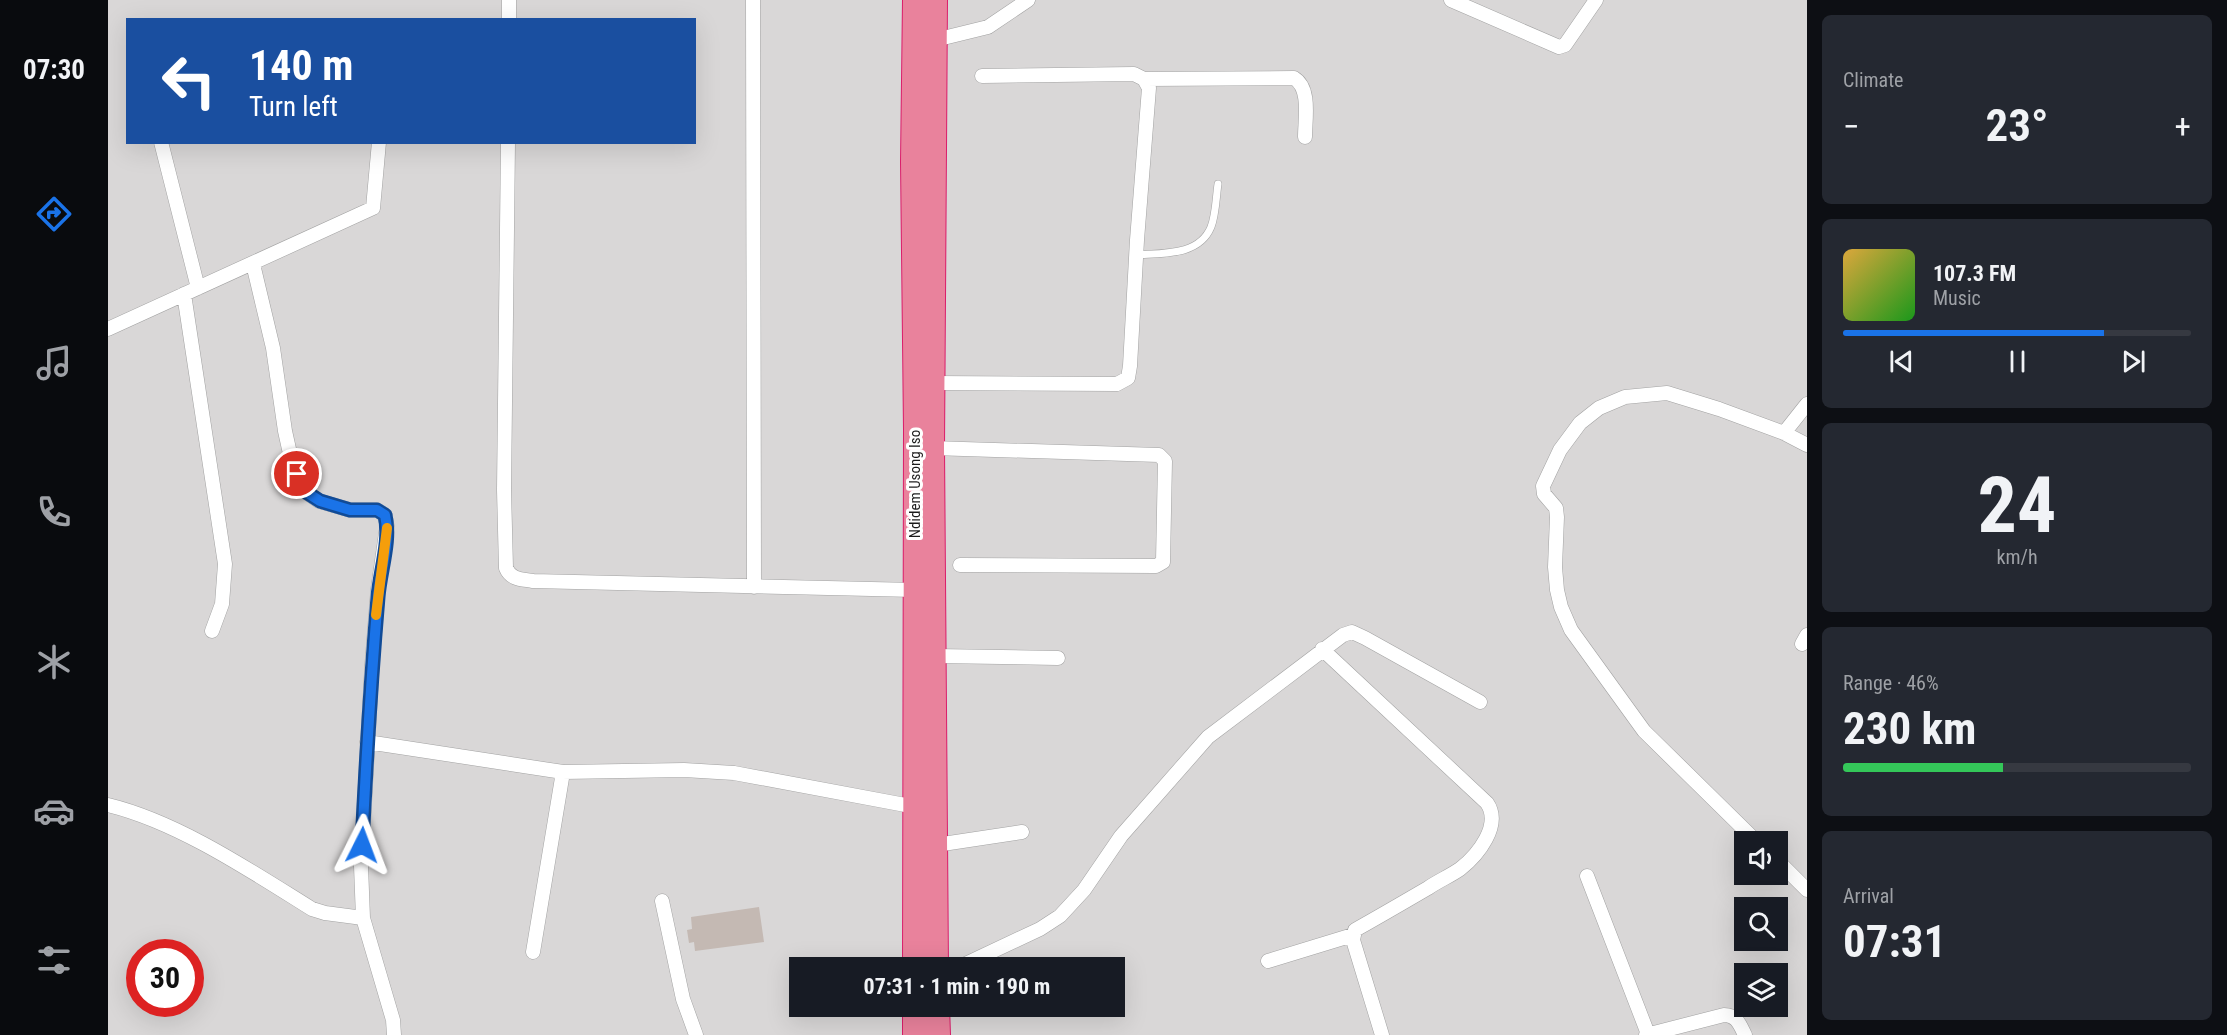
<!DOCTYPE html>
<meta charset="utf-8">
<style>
:root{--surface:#171b24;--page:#242831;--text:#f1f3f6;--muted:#9ea1a6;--line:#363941;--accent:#1a73e8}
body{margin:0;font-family:"Roboto Condensed",sans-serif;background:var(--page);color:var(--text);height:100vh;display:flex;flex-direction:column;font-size:22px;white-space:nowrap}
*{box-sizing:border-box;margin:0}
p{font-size:20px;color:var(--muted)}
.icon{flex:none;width:33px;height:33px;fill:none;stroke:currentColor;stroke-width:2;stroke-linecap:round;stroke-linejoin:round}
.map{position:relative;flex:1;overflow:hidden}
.panel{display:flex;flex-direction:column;gap:15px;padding:15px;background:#0d0f14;width:420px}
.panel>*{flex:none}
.hud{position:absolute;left:18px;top:18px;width:570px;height:126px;border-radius:0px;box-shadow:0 6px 24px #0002;background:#1a4fa0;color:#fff;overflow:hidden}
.fabs{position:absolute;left:1626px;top:831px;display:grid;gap:12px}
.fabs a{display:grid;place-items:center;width:54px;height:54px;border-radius:0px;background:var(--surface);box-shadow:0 6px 24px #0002;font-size:30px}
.speed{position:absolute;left:18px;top:939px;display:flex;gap:12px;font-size:30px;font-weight:700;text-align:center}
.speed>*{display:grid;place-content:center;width:78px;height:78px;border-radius:50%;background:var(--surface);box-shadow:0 6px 24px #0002;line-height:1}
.speed .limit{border:9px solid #d22;background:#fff;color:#111}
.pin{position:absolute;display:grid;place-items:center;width:51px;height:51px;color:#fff;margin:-26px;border:3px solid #fff;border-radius:50%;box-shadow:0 2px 6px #0007}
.me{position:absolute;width:66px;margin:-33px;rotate:3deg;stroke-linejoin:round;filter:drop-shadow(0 0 4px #0008)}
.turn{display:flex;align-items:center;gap:21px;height:126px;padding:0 24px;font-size:27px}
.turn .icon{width:78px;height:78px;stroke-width:2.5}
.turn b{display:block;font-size:42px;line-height:51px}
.big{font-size:45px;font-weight:700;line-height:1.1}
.panel .card{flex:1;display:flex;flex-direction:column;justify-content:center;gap:9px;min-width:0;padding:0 21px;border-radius:9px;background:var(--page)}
.panel .dial{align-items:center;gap:0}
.dial b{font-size:78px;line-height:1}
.song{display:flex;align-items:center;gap:18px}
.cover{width:72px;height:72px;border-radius:9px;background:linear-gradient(135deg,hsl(40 70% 55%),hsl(120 70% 35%))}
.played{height:6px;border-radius:3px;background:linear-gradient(90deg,var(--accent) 75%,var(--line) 75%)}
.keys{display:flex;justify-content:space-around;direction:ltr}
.heat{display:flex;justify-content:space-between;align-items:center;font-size:33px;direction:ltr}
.charge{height:9px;border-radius:4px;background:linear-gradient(90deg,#34c759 46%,var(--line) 0)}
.trip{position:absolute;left:681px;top:957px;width:336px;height:60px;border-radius:0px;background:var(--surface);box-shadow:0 6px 24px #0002;font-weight:700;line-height:60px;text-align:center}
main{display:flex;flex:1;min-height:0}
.dock{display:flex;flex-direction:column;width:108px;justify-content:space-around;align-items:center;background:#090b0e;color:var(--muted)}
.dock .icon{width:42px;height:42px}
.dock .on{color:var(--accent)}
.dock b{font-size:27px;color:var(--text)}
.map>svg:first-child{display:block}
.residential{fill:#d9d7d7;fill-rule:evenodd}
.building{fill:#c4b9b3}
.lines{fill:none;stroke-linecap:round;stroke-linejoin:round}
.lane-casing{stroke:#a2a2a2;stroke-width:8}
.street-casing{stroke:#a2a2a2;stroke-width:15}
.highway-casing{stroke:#db1d6a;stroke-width:26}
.lane{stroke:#fff;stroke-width:7}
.street{stroke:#fff;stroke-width:14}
.highway{stroke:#e9829c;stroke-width:24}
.route-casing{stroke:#114b97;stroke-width:15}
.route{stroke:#1a73e8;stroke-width:10}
.slow{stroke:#f59e0b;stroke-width:10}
.labels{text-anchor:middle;stroke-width:6;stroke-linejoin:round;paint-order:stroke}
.street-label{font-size:15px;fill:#1b1b1b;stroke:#fff}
</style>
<main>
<nav class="dock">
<b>07:30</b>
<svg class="icon on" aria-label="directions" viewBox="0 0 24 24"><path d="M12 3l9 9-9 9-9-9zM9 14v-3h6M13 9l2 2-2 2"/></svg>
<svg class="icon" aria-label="music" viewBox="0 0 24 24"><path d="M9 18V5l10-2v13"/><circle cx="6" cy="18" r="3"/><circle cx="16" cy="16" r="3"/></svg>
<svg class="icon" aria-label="phone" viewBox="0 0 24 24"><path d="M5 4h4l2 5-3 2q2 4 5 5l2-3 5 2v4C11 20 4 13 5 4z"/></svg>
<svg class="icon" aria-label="climate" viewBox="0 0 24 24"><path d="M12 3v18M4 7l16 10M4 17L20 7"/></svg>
<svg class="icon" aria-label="car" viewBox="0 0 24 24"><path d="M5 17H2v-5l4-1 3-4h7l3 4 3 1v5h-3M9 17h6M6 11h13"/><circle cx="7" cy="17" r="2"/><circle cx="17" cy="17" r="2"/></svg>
<svg class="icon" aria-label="filters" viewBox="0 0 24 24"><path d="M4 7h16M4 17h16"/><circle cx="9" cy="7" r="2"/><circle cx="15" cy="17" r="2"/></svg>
</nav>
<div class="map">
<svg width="1699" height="1035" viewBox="0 0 1699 1035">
<rect width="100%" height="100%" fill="#ede7df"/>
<!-- residential -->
<path class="residential" d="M0,0h1699v1035h-1699zM20,20h566v122h-566zM1636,842h34v32h-34zM1636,908h34v32h-34zM32,952h50v52h-50zM692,968h314v38h-314zM1636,974h34v32h-34z"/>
<!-- building -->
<path class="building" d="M651,907l5,35 -69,9 -1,-9 -5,1 -2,-13 5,-1 -1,-12z"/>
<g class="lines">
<!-- lane casing -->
<g class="lane-casing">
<path id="lane" d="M1028,255c27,-2 63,1 75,-28 5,-13 5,-30 7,-43"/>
</g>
<!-- street casing -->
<g class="street-casing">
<path id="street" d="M645,0l1,587
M1343,0l108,47 6,-2 31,-45
M401,20v-20
M827,40l53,-13 40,-27
M1036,79l150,-1c17,10 11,41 11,59
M53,142l37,146
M400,142l-4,348 2,78c5,12 16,11 27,13l382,9
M145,264l20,84 12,83 6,27 12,32 16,11 31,9h27l8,5 2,11 -9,63 -6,76 -11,201 2,52 30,102 1,15
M76,294l41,270 -3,40 -10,27
M0,329l265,-121 6,-66
M825,383l184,1 11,-6 2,-12 7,-126 12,-152 -5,-9 -10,-5 -152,2
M1676,433l23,-29
M824,448l227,7 6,6 -2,101 -7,4 -196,-1
M1694,644l5,-9
M1214,649l165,154c15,22 -9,52 -27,66 -10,7 -22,12 -32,19 -24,14 -48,28 -73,42l-2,10 29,95
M827,656l123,2
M259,742l196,30 121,-2 50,3 182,34
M0,805c70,17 143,66 204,104l13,4 38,5
M1649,842l-113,-111 -73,-101 -10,-23 -4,-17 -2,-23 2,-50 -1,-9 -12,-14 -1,-8 17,-36 20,-27 19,-15 26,-11 42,-4 52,16 65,24 23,12
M828,845l86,-13
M1670,861l29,29
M1479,876l61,158
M554,901l21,98 13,36
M425,952l30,-180
M1160,961l85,-26
M849,968l83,-39 20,-13 24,-26 37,-54 87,-99 135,-102 9,-3 13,6 115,64
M1538,1035l78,-20c13,0 16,10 21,20"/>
</g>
<!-- highway casing -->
<g class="highway-casing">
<path id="highway" d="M827,0l-3,448 4,520
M807,968l1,-538 -3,-268 2,-162
M829,1006l1,29
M807,1035v-29"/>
</g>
<!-- lane -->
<use href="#lane" class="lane"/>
<!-- street -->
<use href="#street" class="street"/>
<!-- highway -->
<use href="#highway" class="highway"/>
</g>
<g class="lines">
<!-- route casing -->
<g class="route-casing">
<path id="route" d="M189,474l6,16 17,11 30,9h27l8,5c6,26 -5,56 -7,82 -7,83 -12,165 -16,248"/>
</g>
<!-- route -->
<use href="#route" class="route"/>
<!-- slow -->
<path class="slow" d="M268,615l11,-87"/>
</g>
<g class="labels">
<!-- street labels -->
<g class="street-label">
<text transform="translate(807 484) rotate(-90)" y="5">Ndidem Usong Iso</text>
</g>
</g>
</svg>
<div class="fabs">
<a><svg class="icon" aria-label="sound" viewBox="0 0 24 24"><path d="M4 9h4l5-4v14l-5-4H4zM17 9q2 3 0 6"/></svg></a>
<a><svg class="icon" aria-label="search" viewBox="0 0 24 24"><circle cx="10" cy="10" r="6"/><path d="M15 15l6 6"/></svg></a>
<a><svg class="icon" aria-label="layers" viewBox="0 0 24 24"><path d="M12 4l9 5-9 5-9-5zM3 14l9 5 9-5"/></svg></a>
</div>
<div class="speed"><div class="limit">30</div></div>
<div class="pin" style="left:189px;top:474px;background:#d93025"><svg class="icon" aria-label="arrive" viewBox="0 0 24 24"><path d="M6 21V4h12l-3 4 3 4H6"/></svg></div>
<svg class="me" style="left:254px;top:845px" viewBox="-20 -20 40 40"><path d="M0-17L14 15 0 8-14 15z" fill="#1a73e8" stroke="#fff" stroke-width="4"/></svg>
<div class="trip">07:31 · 1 min · 190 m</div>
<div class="hud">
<div class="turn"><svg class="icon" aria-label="left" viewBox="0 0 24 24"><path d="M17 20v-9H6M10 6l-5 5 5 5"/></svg><div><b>140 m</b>Turn left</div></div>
</div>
</div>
<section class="panel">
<div class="card"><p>Climate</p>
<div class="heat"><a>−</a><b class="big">23°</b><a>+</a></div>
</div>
<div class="card">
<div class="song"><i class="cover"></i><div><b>107.3 FM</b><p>Music</p></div></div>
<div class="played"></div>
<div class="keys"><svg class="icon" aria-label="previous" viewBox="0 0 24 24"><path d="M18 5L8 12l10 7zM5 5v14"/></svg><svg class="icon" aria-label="pause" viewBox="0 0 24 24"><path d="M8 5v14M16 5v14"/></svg><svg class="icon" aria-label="next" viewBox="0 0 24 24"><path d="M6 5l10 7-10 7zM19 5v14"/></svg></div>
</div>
<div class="card dial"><b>24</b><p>km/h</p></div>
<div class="card"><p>Range · 46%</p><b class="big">230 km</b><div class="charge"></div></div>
<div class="card"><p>Arrival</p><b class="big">07:31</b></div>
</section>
</main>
